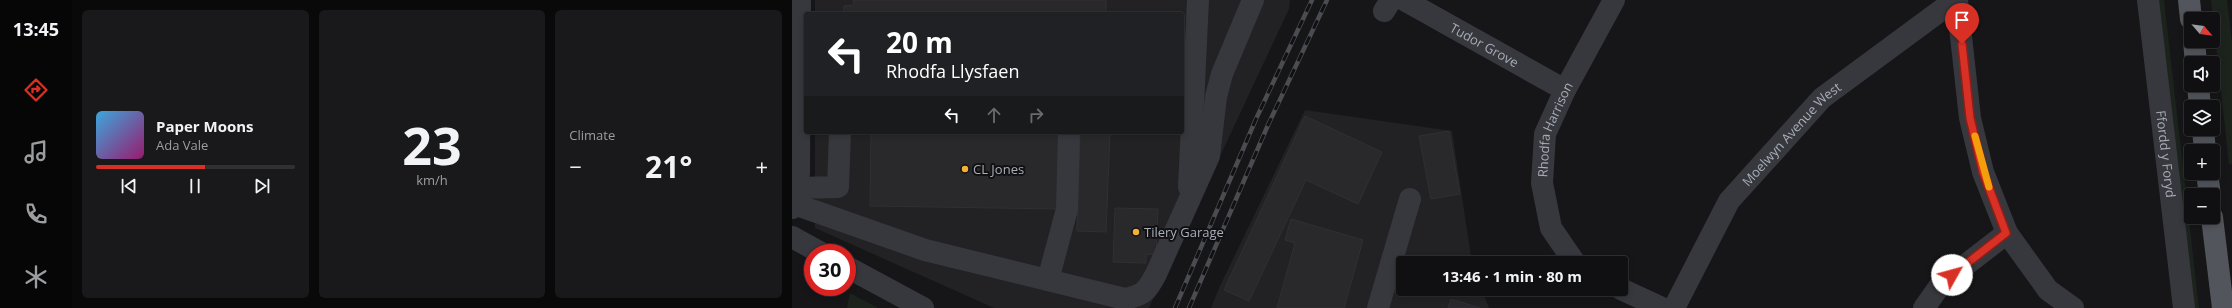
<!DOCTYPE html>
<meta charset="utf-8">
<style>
:root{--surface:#101012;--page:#19191b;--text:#f1f3f6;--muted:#9c9d9f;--line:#303032;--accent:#d93025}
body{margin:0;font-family:"Open Sans",sans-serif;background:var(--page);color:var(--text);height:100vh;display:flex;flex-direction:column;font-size:15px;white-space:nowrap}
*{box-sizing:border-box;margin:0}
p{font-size:13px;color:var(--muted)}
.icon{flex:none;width:22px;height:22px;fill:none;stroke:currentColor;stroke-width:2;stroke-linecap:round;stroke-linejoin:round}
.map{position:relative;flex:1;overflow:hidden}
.side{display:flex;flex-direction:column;gap:10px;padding:10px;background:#09090a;width:720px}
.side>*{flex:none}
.banner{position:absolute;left:12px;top:12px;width:380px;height:122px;border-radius:4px;box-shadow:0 2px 6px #0003,0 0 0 1px var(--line);background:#202124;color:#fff;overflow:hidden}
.needle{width:26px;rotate:118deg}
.controls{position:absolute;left:1392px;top:12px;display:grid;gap:8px}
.controls a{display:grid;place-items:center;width:36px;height:36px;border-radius:4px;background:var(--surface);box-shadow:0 2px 6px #0003,0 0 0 1px var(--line);font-size:20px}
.speed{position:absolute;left:12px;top:244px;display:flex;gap:8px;font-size:20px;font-weight:700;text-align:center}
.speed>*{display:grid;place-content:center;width:52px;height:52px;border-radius:50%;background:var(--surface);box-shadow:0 2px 6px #0003,0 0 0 1px var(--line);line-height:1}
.speed .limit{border:6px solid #d22;background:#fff;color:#111}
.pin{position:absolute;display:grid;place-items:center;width:34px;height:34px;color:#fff;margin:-41px -17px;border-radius:50% 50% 50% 0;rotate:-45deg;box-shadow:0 0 4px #0007}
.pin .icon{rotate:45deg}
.me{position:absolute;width:44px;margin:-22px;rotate:52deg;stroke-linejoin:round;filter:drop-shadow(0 0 3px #0008)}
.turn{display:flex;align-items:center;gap:14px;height:84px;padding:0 16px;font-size:18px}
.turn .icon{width:52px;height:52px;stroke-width:2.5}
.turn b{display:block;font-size:28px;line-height:34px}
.lanes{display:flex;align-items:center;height:38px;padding:0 16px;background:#0003;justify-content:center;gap:20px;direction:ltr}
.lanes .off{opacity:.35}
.big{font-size:30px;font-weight:700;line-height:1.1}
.side .tile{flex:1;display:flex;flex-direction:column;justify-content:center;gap:6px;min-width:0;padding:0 14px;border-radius:6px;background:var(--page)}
.side .dial{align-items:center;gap:0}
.dial b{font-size:52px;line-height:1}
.song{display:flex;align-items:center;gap:12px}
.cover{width:48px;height:48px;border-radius:6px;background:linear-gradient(135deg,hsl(200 70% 55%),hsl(320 70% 35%))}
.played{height:4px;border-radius:2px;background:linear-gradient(90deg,var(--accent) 55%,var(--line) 55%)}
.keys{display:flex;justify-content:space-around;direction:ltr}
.heat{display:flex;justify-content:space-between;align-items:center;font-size:22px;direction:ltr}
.side .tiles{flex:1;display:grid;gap:10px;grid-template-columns:repeat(3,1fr)}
.trip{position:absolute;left:604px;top:256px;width:232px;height:40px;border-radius:4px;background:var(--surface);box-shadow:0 2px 6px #0003,0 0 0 1px var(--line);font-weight:700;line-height:40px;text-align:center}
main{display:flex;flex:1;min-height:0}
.dock{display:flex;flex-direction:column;width:72px;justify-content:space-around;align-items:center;background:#060607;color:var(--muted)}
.dock .icon{width:28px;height:28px}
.dock .current{color:var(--accent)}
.dock b{font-size:18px;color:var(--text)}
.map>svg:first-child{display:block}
.built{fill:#222225}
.green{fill:#1c231d}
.building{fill:#29292c;stroke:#303034}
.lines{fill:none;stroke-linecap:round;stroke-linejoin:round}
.minor{stroke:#37383d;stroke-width:22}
.major{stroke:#53555c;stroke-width:22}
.rail-casing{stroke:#4a4c52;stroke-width:4.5}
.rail{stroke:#111113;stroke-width:3;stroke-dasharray:9;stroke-linecap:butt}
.route-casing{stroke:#8d1f18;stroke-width:10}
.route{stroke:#d93025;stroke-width:7}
.slow{stroke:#f59e0b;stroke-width:7}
.poi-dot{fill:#f2b134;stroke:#111113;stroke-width:1.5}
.labels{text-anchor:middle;stroke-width:4;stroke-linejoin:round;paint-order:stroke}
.street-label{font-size:13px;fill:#a8adb8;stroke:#111113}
.poi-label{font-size:13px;fill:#a8adb8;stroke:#111113;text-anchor:start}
</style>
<main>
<nav class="dock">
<b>13:45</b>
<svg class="icon current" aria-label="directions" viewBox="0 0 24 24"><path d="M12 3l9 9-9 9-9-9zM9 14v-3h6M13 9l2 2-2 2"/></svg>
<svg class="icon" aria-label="music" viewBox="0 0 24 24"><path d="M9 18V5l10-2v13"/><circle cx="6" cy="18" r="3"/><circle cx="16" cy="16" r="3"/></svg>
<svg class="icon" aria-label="phone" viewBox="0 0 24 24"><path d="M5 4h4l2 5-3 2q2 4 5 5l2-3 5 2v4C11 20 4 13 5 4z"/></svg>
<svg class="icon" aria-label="climate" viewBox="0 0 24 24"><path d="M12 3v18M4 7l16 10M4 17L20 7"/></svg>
</nav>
<section class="side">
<div class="tiles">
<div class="tile">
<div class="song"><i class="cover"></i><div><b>Paper Moons</b><p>Ada Vale</p></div></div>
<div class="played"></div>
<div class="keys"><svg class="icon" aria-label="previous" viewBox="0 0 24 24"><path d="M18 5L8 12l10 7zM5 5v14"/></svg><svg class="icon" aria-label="pause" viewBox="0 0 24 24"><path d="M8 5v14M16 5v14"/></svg><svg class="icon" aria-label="next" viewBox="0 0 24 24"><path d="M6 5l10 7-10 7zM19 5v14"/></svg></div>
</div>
<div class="tile dial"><b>23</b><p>km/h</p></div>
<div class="tile"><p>Climate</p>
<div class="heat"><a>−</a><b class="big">21°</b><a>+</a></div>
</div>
</div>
</section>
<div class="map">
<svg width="1440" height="308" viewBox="0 0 1440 308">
<rect width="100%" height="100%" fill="#161618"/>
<!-- built -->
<path class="built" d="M23,0h475l-1,9 -140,299h-155l-179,-80v-96h367v-118h-367z
M513,110l147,21 20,132h-69v26h79l7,19h-278l8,-20z"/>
<!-- green -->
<path class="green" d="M1364,0h8l35,308h-8z
M1419,0h16l5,42v122h-3z
M58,293l28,15h-31z"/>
<!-- building -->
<path class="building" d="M61,0h253v14h-262v-8l10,-1z
M513,116l77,36 -24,52 -52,-24 -57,121 -25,-11z
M657,131l11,63 -29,5 -12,-63z
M79,132h188l-1,77 -188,-3z
M288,132h30l-4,100 -29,-1z
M323,208l43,1 -2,46 -10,-1v9l-33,-1z
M499,219l72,21 -19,68h-67l18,-65 -10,-3z
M659,299l29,9h-32z"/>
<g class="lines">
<!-- minor -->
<g class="minor">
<path id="s1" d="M612,0l161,90"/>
<path d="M1165,0l13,118 13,54 24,61 41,57 25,18"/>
<path id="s2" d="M1356,0l36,308"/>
<path d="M592,11l7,-11"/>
<path d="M397,187l9,-187"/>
<path d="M5,188l41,-1 2,-55"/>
<path d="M2,204l131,46 200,49c19,-4 22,-8 31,-25l53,-118 7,-59 6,-23 31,-74"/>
<path d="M0,208l7,-35 1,-173"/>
<path d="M0,237l29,16"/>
<path id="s3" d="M783,263l-24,-35 -9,-45 3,-49 20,-44 49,-90"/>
<path d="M55,267l76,41"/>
<path d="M256,280l19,-71 2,-77"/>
<path d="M829,289l41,19"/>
<path d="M586,308l32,-109"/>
<path id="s4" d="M882,308l55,-107 93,-103 133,-98"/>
<path d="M1132,308l17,-24 66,-51"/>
</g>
<!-- major -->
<path class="major" d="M1397,0l2,19
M1402,41l2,22
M1406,85l2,22
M1411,129l2,22
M1415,173l3,22
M1420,217l11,91"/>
<!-- rail casing -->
<g class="rail-casing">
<path id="rail" d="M383,308l81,-189 56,-119
M397,308l79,-183 59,-125"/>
</g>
<!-- rail -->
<use href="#rail" class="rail"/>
</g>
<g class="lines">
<!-- route casing -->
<g class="route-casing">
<path id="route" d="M1160,275l54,-42 -23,-61 -13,-54 -8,-74"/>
</g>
<!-- route -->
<use href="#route" class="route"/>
<!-- slow -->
<path class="slow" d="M1183,136l14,51"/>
</g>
<!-- markers -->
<g class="poi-dot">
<circle cx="173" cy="169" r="4"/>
<circle cx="344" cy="232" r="4"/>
</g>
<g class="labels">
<!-- street labels -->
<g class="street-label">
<text dy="5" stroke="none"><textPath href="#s1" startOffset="92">Tudor Grove</textPath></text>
<text dy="5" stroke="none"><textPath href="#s3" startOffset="144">Rhodfa Harrison</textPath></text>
<text dy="5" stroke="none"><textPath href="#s4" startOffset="212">Moelwyn Avenue West</textPath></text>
<text dy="5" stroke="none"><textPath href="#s2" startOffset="155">Ffordd y Foryd</textPath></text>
</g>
<!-- poi labels -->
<g class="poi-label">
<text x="181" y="174">CL Jones</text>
<text x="352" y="237">Tilery Garage</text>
</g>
</g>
</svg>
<div class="controls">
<a><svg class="needle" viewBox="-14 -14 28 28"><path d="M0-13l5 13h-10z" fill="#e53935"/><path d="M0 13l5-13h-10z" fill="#9c9d9f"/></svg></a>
<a><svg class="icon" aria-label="sound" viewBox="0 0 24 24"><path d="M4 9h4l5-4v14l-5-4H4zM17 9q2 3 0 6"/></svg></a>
<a><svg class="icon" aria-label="layers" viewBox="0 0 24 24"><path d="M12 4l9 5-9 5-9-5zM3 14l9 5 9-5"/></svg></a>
<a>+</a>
<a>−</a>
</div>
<div class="speed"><div class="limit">30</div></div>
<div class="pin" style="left:1170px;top:44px;background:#d93025"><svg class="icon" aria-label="arrive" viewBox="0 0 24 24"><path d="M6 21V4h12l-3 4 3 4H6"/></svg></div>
<svg class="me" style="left:1160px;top:275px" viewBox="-20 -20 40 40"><circle r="19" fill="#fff"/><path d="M0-13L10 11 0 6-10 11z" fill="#d93025"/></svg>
<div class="trip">13:46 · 1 min · 80 m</div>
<div class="banner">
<div class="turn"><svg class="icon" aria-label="left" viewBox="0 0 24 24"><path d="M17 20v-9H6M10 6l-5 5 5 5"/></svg><div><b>20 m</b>Rhodfa Llysfaen</div></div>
<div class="lanes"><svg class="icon" aria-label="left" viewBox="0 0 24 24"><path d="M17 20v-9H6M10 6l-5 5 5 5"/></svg><svg class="icon off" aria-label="ahead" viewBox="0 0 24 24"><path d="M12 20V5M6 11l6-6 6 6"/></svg><svg class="icon off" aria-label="right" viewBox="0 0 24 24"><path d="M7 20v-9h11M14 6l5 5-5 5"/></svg></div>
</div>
</div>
</main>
